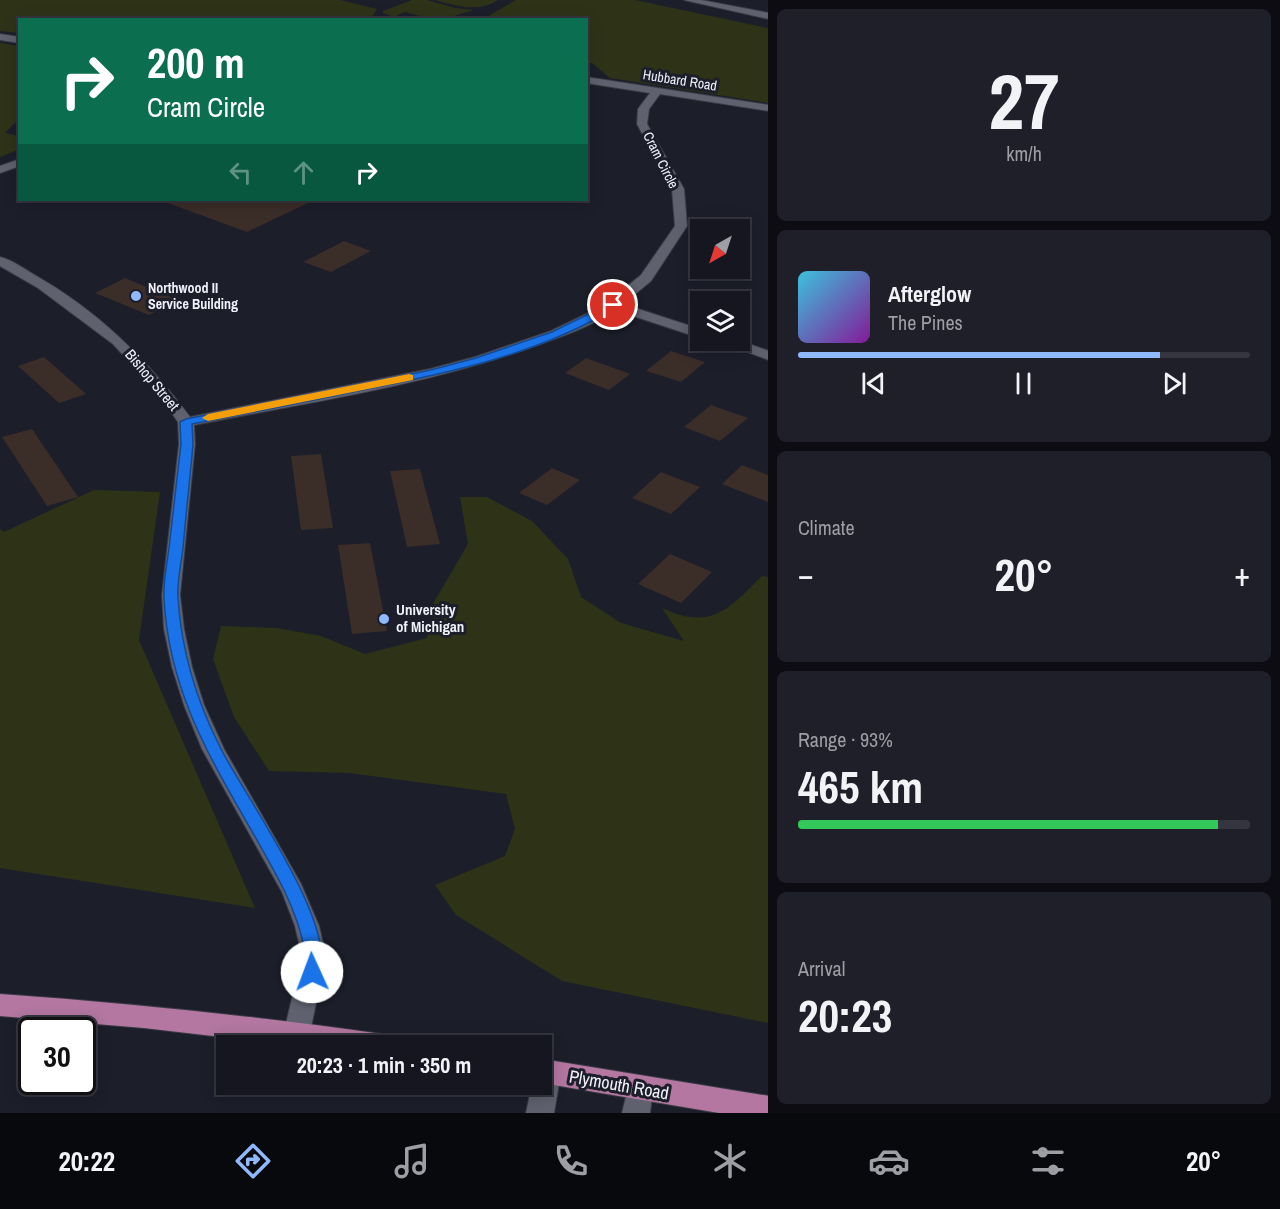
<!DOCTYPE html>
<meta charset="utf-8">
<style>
:root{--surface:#151620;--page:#1e1f29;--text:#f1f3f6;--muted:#9d9fa5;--line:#34353e;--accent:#8fb8fd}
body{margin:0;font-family:"Archivo Narrow",sans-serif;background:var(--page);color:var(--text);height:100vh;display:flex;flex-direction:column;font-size:22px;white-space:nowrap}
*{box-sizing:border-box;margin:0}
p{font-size:20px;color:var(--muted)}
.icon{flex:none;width:33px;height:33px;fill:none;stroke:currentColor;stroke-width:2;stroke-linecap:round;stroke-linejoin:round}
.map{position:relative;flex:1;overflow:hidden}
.sheet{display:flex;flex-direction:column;gap:9px;padding:9px;background:#0c0c12;width:512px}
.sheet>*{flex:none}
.guide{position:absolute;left:18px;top:18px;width:570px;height:183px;border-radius:0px;box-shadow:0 3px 15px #0003,0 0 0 2px var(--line);background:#0b6e4f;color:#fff;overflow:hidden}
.needle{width:39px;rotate:219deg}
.controls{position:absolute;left:690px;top:219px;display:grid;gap:12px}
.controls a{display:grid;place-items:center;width:60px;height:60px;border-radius:0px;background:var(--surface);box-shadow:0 3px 15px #0003,0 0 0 2px var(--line);font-size:30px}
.speed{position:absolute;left:18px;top:1017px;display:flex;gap:12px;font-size:30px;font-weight:700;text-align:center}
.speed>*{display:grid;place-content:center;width:78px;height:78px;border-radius:50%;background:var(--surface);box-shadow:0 3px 15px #0003,0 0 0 2px var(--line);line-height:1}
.speed .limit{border:3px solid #111;border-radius:9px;background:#fff;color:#111}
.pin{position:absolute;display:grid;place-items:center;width:51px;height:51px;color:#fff;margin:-26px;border:3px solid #fff;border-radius:50%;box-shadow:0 2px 6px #0007}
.me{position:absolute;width:66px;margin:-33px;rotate:358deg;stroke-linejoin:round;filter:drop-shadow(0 0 4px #0008)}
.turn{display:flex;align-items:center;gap:21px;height:126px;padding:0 30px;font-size:27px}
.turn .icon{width:78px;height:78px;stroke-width:2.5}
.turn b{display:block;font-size:42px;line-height:51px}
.lanes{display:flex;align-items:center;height:57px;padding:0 30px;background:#0003;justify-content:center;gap:30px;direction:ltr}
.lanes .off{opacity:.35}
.big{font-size:45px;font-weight:700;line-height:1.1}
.sheet .widget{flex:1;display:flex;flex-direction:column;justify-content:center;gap:9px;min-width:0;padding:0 21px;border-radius:9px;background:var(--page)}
.sheet .dial{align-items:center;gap:0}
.dial b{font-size:78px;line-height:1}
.song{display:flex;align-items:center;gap:18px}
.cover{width:72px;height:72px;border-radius:9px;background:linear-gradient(135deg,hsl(190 70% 55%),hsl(290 70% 35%))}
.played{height:6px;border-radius:3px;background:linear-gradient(90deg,var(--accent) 80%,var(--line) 80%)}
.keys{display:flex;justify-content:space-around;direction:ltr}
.heat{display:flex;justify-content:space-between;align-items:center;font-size:33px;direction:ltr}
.charge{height:9px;border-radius:4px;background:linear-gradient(90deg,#34c759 93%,var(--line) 0)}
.trip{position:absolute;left:216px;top:1035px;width:336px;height:60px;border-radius:0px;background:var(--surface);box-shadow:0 3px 15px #0003,0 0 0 2px var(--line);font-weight:700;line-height:60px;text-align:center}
.menu{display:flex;height:96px;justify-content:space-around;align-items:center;background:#08090d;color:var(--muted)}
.menu .icon{width:42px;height:42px}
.menu .selected{color:var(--accent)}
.menu b{font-size:27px;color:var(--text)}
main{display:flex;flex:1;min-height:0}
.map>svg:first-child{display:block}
.green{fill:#2e3318}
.building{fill:#3b2d28}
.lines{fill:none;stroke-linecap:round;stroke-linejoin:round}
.minor-casing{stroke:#3a3b45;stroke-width:2}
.major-casing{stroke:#3a3b45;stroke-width:2}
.minor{fill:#5f616f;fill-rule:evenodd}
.major{fill:#b377a1;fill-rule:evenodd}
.route{fill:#1a73e8;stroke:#114b97;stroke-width:1.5}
.slow{fill:#f59e0b}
.poi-dot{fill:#8fb8fd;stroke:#1c1e2a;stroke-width:2}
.labels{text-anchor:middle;stroke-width:6;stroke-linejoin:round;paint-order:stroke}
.far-street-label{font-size:14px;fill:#eff0f9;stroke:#1c1e2a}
.far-poi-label{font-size:14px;font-weight:bold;fill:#eff0f9;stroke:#1c1e2a;text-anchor:start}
.street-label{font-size:15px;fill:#eff0f9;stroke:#1c1e2a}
.poi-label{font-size:15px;font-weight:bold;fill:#eff0f9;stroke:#1c1e2a;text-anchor:start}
.near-street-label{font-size:18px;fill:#eff0f9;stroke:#1c1e2a}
</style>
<main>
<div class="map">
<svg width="769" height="1113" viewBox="0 0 769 1113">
<rect width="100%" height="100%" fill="#1c1e2a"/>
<!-- green -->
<path class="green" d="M0,0h340l37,9 -6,10 10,-3 7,3 -368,1 -1,13 -19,-2z
M412,0h15l28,8 19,2 -30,9h-26l6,-2 -19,-5 -11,5 -11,-4v-2z
M435,0h63c-20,13 -41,6 -63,0z
M516,0h119l133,28v75l-158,-25 -18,-15h-5l-1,-43 -103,-1z
M0,43l19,3v73l-14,14 14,3 1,13 -20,8z
M94,490l66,2 -21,148 116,268 -255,-40v-339l4,3z
M460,497h27l45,24 36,38 13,38 40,26 63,18 -22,-33c49,23 67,1 100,-32l6,1v446l-206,-42 -106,-66 -21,-30 70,-29 10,-27 -9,-35 -157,-21 -80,-2 -35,-54 -21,-58 8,-33 56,2 44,8 44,18 62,-16 7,-36 34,-58z"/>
<!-- building -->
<path class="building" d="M166,200h148l-67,32 -82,-30z
M344,241l27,10 -40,21 -28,-10z
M125,278l53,22 -29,15 -54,-22z
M671,351l34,11 -24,20 -35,-11z
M44,357l42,37 -27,9 -41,-37z
M586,358l44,16 -21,16 -44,-17z
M711,405l17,6 20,7 -28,23 -36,-14z
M32,429l46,68 -31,9 -45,-69z
M321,454l12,74 -32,2 -10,-74z
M742,465l26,10v27l-46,-18z
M552,468l28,12 -33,25 -28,-12z
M420,469l20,75 -33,3 -17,-76z
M661,472l39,15 -29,27 -39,-16z
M370,543l17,88 -35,3 -14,-89z
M670,554l42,18 -31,31 -43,-19z"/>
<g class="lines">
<!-- minor casing -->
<g class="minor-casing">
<path id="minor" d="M684,0h17l68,13v6z
M0,34l20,3v6l-20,-3z
M586,77l183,28v6l-109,-17 -11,15 -2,15 37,65 3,37 -36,55 -28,23 77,25v9l-85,-28c-27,19 -61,29 -92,40 -106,37 -219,53 -329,75l1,19 -15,151 4,34 8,38 12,38 20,44 77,135 18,42 7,30 -16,76 -4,8 -9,3 -9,-3 -4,-8 18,-76 -7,-30 -13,-34 -80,-143 -18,-44 -12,-38 -8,-38 -2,-34 17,-151 -1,-22 -23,-32 -42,-46 -75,-56 -38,-22v-9c12,3 23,11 33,17 64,36 113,84 157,143l240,-48 45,-12 76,-26 52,-25 38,-31 34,-49 -3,-37 -35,-65 1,-15 12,-16 -64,-10z
M20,159v7l-20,7v-7z
M715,340h23l31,11v9z
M548,1060l9,4 4,8 -7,41h-28l6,-29h10v-22z
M640,1077l10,3 3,9 -3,24h-28l8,-33z"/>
</g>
<!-- major casing -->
<g class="major-casing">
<path id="major" d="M0,994c128,9 255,22 382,40l9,4 4,8h-95l-156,-18 -144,-12z
M542,1059l227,37v17h-50l-177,-30z"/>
</g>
<!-- minor -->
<use href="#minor" class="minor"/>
<!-- major -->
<use href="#major" class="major"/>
</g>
<!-- route -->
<path class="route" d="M613,302l6,3 -2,2c-77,47 -168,66 -255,83 -57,12 -113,23 -170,34l1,20c-3,34 -7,69 -10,104 -2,16 -6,33 -5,49 3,53 19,105 43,152 23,46 121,181 97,228l-6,2 -7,-2c-4,-8 0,-13 0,-22 -2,-20 -12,-47 -21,-65 -50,-99 -114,-175 -120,-292 -1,-16 3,-34 5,-50 4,-35 8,-70 12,-104l-1,-22 6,-3 245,-49 45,-12 76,-26z"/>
<!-- slow -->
<path class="slow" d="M409,374l4,1v5l-205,41 -6,-3 6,-4z"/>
<!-- markers -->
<g class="poi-dot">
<circle cx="136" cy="296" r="6"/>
<circle cx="384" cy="619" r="6"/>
</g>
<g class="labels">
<!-- far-street labels -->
<g class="far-street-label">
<text transform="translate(680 80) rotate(9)" y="5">Hubbard Road</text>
<text transform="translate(661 160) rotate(63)" y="5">Cram Circle</text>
</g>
<!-- far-poi labels -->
<g class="far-poi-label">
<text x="148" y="293">Northwood II<tspan x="148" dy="16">Service Building</tspan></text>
</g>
<!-- street labels -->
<g class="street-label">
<text transform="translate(152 380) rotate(50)" y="5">Bishop Street</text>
</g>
<!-- poi labels -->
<g class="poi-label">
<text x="396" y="615">University<tspan x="396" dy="17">of Michigan</tspan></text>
</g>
<!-- near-street labels -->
<g class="near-street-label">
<text transform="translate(619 1085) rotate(10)" y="6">Plymouth Road</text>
</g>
</g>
</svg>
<div class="controls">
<a><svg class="needle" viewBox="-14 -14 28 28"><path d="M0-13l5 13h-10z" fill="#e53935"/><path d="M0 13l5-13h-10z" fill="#9d9fa5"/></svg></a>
<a><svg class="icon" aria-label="layers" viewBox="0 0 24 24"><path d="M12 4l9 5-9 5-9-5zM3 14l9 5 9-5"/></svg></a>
</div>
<div class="speed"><div class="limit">30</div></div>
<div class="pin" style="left:613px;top:305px;background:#d93025"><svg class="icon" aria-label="arrive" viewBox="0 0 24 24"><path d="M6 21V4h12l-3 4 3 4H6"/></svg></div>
<svg class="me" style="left:312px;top:972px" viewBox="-20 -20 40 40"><circle r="19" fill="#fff"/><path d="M0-13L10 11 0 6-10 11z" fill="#1a73e8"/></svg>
<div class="trip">20:23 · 1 min · 350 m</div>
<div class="guide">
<div class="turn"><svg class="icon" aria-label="right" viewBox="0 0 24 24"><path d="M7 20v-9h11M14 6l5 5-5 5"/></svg><div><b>200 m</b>Cram Circle</div></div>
<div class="lanes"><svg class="icon off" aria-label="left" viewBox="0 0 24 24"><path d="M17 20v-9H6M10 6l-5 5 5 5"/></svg><svg class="icon off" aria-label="ahead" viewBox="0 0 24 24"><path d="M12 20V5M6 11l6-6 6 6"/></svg><svg class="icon" aria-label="right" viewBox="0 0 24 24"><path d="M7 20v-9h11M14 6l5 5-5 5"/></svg></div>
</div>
</div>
<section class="sheet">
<div class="widget dial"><b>27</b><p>km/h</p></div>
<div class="widget">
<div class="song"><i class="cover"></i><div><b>Afterglow</b><p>The Pines</p></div></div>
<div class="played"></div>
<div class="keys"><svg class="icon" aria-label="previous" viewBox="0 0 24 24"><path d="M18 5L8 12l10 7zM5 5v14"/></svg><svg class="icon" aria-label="pause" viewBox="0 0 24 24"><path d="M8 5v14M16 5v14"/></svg><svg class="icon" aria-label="next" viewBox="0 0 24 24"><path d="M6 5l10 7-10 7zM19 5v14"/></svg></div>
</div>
<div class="widget"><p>Climate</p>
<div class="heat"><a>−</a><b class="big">20°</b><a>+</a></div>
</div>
<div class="widget"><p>Range · 93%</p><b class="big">465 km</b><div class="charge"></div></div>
<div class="widget"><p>Arrival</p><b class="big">20:23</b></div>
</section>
</main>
<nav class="menu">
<b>20:22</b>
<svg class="icon selected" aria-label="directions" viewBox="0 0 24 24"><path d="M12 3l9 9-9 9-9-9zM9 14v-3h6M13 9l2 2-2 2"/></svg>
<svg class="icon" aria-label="music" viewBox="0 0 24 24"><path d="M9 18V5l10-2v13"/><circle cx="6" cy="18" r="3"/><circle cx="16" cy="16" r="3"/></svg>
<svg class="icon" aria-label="phone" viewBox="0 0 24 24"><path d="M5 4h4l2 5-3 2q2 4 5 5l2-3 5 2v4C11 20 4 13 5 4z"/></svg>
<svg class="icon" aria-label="climate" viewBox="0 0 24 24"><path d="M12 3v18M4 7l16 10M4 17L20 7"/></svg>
<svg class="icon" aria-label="car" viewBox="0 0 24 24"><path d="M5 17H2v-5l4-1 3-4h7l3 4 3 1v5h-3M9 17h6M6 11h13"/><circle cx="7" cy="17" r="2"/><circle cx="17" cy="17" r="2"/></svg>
<svg class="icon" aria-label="filters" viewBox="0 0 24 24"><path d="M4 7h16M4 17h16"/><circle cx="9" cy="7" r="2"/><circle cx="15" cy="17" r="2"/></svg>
<b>20°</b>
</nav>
